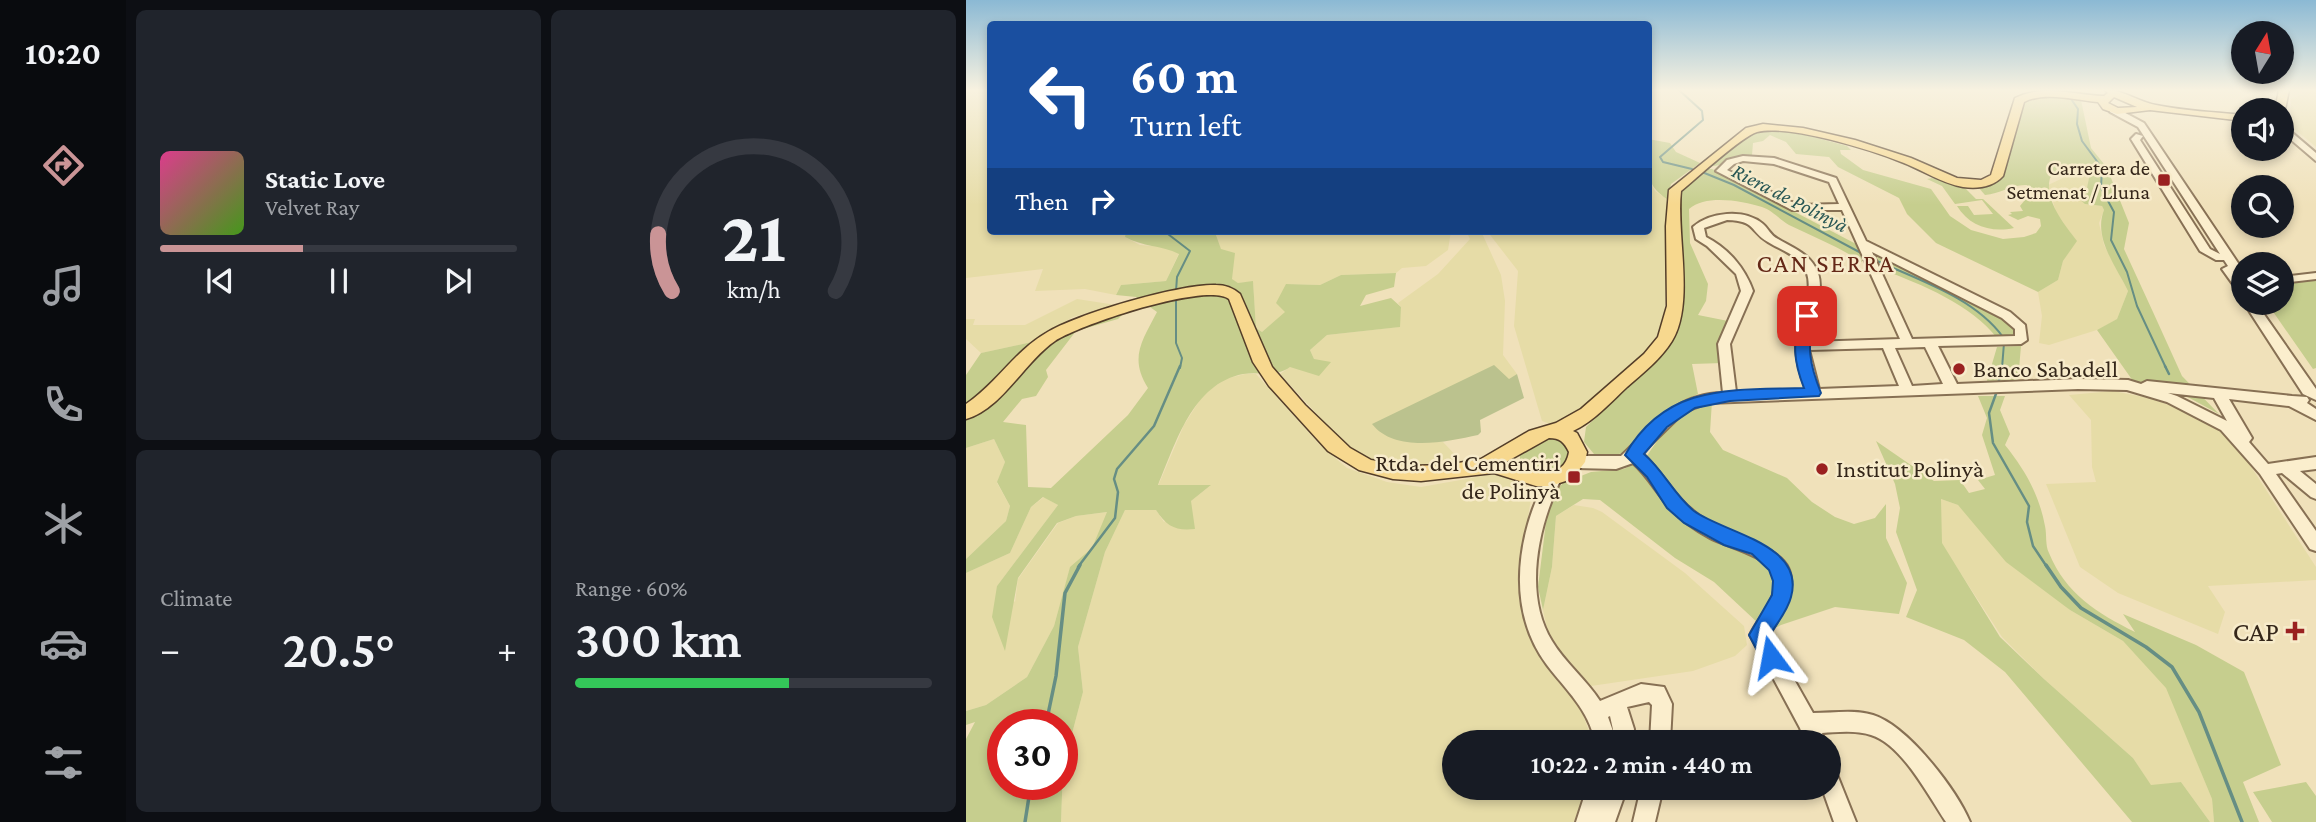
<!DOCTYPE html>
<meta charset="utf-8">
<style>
:root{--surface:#171b24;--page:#20242c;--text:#f1f3f6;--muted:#9ea1a6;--line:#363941;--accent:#ca9496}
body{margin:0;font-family:"Crimson Pro",serif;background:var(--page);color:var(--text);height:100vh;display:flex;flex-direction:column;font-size:26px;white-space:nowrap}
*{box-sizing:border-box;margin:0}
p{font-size:23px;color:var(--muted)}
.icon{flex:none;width:38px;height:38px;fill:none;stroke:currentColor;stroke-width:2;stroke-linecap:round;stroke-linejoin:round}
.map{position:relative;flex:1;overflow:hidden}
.side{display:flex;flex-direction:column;gap:10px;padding:10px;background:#0d0f14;width:840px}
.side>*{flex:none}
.guide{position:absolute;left:21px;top:21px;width:665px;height:214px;border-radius:7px;box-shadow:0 4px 10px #0003;background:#1a4fa0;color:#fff;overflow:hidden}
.needle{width:46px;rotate:11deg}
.tools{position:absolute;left:1265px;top:21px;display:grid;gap:14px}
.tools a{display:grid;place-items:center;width:63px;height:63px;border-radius:50%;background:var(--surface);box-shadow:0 4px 10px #0003;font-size:35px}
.speed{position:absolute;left:21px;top:709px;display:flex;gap:14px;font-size:35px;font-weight:700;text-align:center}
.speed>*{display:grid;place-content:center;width:91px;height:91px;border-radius:50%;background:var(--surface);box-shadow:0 4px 10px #0003;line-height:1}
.speed .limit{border:10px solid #d22;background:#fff;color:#111}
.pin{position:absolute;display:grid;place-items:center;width:60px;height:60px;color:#fff;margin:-30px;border-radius:14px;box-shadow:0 4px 10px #0006}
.me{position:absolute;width:77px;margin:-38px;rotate:347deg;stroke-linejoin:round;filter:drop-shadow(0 0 5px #0008)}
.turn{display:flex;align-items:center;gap:24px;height:147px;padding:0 28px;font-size:32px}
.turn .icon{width:91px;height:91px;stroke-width:2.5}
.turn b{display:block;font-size:49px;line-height:60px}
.then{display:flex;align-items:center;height:66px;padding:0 28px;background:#0003;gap:14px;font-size:26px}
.big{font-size:52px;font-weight:600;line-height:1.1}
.side .card{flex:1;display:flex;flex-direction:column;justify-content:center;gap:10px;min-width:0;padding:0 24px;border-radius:10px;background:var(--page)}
.side .dial{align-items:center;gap:0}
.dial svg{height:182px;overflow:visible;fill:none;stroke:var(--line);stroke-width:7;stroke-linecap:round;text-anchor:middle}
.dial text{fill:var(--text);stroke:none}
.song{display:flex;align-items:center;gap:21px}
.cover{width:84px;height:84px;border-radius:10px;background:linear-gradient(135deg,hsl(330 70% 55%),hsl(100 70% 35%))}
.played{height:7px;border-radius:4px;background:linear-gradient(90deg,var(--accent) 40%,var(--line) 40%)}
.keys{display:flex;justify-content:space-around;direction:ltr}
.heat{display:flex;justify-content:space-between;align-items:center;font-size:38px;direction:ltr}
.charge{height:10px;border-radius:5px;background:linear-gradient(90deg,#34c759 60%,var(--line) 0)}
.side .tiles{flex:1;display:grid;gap:10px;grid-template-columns:repeat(2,1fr)}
.trip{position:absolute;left:476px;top:730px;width:399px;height:70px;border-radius:35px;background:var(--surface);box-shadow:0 4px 10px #0003;font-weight:600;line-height:70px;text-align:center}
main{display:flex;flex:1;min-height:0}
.menu{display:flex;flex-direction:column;width:126px;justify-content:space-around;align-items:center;background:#090b0e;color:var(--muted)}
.menu .icon{width:49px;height:49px}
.menu .selected{color:var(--accent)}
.menu b{font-size:32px;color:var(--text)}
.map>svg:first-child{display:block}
.farmland{fill:#e6dca7}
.green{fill:#c6ce8e;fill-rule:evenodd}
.cemetery{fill:#bbc28e}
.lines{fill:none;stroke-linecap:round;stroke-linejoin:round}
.stream-far2{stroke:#668e84;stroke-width:2}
.stream-far1{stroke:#668e84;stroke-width:2.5}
.stream{stroke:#668e84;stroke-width:3.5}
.minor-casing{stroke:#877054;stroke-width:4}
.major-casing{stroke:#543e29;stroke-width:3}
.minor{fill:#fbeecd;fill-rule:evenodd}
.major{fill:#f7d88e;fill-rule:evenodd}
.route{fill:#1a73e8;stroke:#114b97;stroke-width:2}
.poi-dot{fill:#9a2120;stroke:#f7ebca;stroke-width:2.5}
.labels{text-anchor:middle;stroke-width:5;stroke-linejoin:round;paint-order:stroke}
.far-poi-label{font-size:21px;fill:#35271a;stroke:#f7ebca;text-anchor:end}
.far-water-label{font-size:21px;font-style:italic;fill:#285654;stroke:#f7ebca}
.poi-label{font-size:24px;fill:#35271a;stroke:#f7ebca;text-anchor:start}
.neighbourhood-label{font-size:26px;letter-spacing:2px;fill:#642817;stroke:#f7ebca}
.near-poi-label{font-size:28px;fill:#35271a;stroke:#f7ebca;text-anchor:end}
</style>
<main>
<nav class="menu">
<b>10:20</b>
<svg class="icon selected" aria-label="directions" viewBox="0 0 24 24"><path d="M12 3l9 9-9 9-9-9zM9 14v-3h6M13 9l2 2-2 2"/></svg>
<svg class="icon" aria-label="music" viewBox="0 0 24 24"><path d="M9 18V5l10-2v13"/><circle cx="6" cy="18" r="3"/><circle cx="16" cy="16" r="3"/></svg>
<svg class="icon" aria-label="phone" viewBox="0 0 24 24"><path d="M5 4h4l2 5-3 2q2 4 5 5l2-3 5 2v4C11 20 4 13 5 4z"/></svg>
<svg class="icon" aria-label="climate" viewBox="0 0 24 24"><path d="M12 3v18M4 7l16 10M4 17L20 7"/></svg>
<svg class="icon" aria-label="car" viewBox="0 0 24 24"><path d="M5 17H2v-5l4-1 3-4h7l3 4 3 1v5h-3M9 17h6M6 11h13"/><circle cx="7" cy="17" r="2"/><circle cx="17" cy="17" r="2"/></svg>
<svg class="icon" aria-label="filters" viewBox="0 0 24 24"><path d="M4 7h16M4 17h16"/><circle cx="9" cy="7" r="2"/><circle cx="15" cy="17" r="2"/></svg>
</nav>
<section class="side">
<div class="tiles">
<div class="card">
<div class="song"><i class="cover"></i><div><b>Static Love</b><p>Velvet Ray</p></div></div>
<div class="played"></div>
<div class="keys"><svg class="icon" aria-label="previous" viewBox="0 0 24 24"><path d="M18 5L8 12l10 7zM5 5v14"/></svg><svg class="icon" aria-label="pause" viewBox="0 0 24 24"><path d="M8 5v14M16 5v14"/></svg><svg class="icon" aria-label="next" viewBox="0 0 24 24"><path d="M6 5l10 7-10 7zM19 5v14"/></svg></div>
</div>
<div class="card dial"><svg viewBox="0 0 100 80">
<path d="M14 69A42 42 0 1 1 86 69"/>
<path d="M14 69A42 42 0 0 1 8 44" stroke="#ca9496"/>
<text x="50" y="56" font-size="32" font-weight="700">21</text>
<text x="50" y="72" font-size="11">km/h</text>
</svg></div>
<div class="card"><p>Climate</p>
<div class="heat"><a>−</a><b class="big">20.5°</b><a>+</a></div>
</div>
<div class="card"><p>Range · 60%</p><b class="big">300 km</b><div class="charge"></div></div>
</div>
</section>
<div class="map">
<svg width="1350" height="822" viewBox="0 0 1350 822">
<rect width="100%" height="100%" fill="#f0e1ba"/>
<!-- farmland -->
<path class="farmland" d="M0,90h24v141h136l-1,6 15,8 23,2 16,6 -13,28 -45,4 -5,10 -31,-6 -50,2 8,-22 -77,9z
M1343,90l7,1v56l-31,-26 6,-6v-16z
M1099,171l25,2 -5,31 17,2 2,4 -5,13 5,22 24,46 -11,28 -17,10 -51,16 -10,-2 3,-27 -4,-24 20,-12 5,-19 13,-20 -20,-29 -8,-27 15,-7z
M683,180l6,11 12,8 -2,106 -3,23 -18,26 -71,64 -23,6 -8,-3 -28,-95 4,-55 -31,-40h161z
M244,231h33l-2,4 21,-4h189l-3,19 -22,16 -24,2 -6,5 -55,2 -21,10 -34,-1v28l-24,20 -6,-4 -3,-46 -15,1 -7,-4 -15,-44z
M500,231h15l20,44 4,26 -2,54 14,19 -102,68h28l20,21 -40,5 -40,-4 -34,-15 -69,-75 10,-7 24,-8 -4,-9 17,-15 72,-8 2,-20 -3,-4 40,-29 32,-35z
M111,299l39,6 -43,12 -41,25 -51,11 -15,-14v-20h9l-2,6h52z
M279,374h11l64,71 27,23 40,14 34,5 73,-13 13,2 17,12 7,11 -11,67 5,58 17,36 38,47 13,35h-139v46h132l-12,34h-513l2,-54 20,-76 -5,-45 27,-95 20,-42h31l8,12 46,-36h-52l26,-61 19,-30 22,-16z
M1147,391l36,7 31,11 39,21 27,29 70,108v13l-108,6 17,26 -7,22 -100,-41 -38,-26 -34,-83 50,-2 -4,-15 -1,-47 -22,-25z
M28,439l11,23 -8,21 13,23 -4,15 -40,38v-111z
M78,497l14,8 -61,81 18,16 3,-23 40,-56 18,-7 32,-4 -16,36 -22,20 -16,58 -27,51 -41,28 -20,6v-138l44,-20 21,-46z
M975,499l17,6 112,105 53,31 44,47 45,111 2,23h-4l-29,-40 -30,4 -18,-28 -89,-79 -42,-42 -61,-94 -6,-28z
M608,505l19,3 9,4 83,61 59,53 3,19 -12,11 -42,15 -102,15 -41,-44 -7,-32 9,-43 4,-51z"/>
<!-- green -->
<path class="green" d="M1072,96l43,4 10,48 17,21 -49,-3 -4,8 -5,4c-6,22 14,46 27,63l-14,20 -5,19 -20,12 -102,-49 -29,-29 -8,-16 -61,-31 -9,-10 -33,-3 -10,-12 -16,-7 -7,6 -10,2 -1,12c-13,2 -33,12 -41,11l44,-34 7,-3 25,1 60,16 4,4h-11l1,4 22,16 68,19 19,27 21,14 32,9 21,-2 12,-4 5,-7 -1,-7 -12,-3 -10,4 -10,-5 4,-1 -2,-2 13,-1 -3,-5 9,-11h4l-6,-10c-15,-1 -27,9 -42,10l-7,-8 21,-6 4,-5 16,-60 6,-15z
M682,139l22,4 6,9 24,11 -29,21 -4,15c-25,-16 -18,-33 -19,-60z
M740,169h6l146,76 4,17c-23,-15 -48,-25 -73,-37 -9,-5 -17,-15 -27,-18 -20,-6 -56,-13 -73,2l1,34 18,41 -2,17 -8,14 30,6 -7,22 2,20 -31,1 6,30 -29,14 -45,45 -16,3 -14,-2 -10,-12 2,-15 65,-61 17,-20 11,-153z
M1124,173h19l20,50 -5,26 29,63 29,64 37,38 -35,-19 -51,-14 -36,-51 20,-11 11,-28c-12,-25 -35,-53 -24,-81l-2,-4 -17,-2 -7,-6 8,-5z
M966,178l33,10 11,11h7l31,29c-23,5 -45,-2 -57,-22h11l6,9 19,-1 -11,-14 -27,4 -13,-18 -15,-7z
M160,231h84l6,4 5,14 14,4 -3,26 6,4 15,-2 3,47 6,4 23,-20 -9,-9 10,-19 34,1 21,-10 55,-2 -2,14 -28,8 -6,11 31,-8 10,9 -1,20 -73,8 -17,15 4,9 17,3 -12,14 -29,-9c-15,11 -30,4 -47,7 -51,10 -67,69 -85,111h53l-20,16 4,28c-19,2 -28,-2 -39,-19h-31l-20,42 -27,95 5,45 -20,76 -2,54h-95v-83l9,-17 -9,3v-14l20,-6 41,-28 27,-51 16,-59 22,-19 15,-36 -31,4 -19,7 -39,55 -13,73 -13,-34 5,-31 61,-81 -15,-8 -12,10 -21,46 -44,20v-14l40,-38 4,-15 -13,-24 8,-20 -11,-23 -28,9v-30l33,-18 50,-58 22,-15 52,-13 -5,5 -42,12 -30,39 2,7 -12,19 -14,3 -19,23 23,3 2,62 23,1 77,-73 20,-27c-19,-30 -6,-47 9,-76l-21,-15 -20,-2 5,-10 45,-4 13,-27c-18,-9 -36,-7 -54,-17zM37,724h59v60h-59z
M909,253l131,65 8,8 3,9 -20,3c-25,-33 -76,-54 -114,-68z
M1350,280v88l-3,1 -46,-66h15v-18z
M66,342l-17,21 -49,44v-32l15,-22z
M1055,346l-3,34 -31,1 10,-34z
M1012,396h27l-5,14 10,24 -5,11c20,25 34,49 40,81 2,9 0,19 4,27 17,41 48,60 86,79l-12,-18 73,31 48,27 37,93 -38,17 16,40h-45l-2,-23 -46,-111 -43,-47 -53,-31 -64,-48 -48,-57 -17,-6 1,44 58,94 44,42 89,79 18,27 30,-3 29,40h-78l-127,-150 -41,-32 -58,-23 11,-27 -21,-58 4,-24 -5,-24 -19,-43 58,40 26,-1 9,13 16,-4 -7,-9 17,-5 -13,-40 5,-17z
M746,401l-2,31 13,18 64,28 25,24 23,15 19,7 21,-6 11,-14v34l21,45 -8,31 -64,-7 -54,18 -17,9 19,-64 -90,-54 -49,-56c24,-34 27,-43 68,-59z
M590,437l11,6 5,14 -17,17 -32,-5 -4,-15 17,-16z
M671,462l33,42 84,47 20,19 2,26 -17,28 -45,-42 -39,-24 -75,-58 -17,-1 -27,17 -4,51 -9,43 -5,-23 11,-89 14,-15 28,-11 33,-3z
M1340,782l10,14v26h-44l-19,-30z"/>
<!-- cemetery -->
<path class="cemetery" d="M528,365l15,14 8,-5 7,24 -44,22 1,12 -3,3c-32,7 -83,18 -106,-11z"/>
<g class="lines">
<!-- stream-far2 -->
<path class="stream-far2" d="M713,90l23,21 1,9 -43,37 3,5 29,7
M1105,99l7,10 -1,15 5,17 20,27 -1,20 13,24 -3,28 16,32 10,34 29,62
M736,172l32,13 129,69
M198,231l26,20 -13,26 -1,14
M909,260c43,20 99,37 128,77
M210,298v45l6,15 -2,10
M1036,368l2,-25"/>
<!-- stream-far1 -->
<path class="stream-far1" d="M1199,366l4,8
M1032,385l4,-19
M1031,391l-8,22 4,30 36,63 -2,16 6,24 14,21
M112,567l37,-49 3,-26 -4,-13 3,-10 37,-43 26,-60"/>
<!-- stream -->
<path class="stream" d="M1080,565l15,22 20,21 65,39 26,20 27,45 43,110
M80,724l10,-48 9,-83 15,-28
M59,822l6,-38"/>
<!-- minor casing -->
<g class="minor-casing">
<path id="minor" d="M1144,108h6l28,15 100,149v7h-4l4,4v12l-4,-1 -18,-25 6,-3 -4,-6h-8l-16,-9 -69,-112 5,-5 7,2 -3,4 70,109 10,5 -82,-127 -28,-15z
M1316,124l34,29v8l-34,-29z
M777,156l31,2 62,20 30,63 144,71 15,13 2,15 -6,4 -83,2 19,38 121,-5 50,1 13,4 6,-3 145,15 15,1 2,3 -2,3 9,6v11l-27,-14 -60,-7 23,39 -3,4 19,22 48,-7v12l-16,2 16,13v15l-5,-2 -29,-24 -6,1 40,57v20l-6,-2 -50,-75 -39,-44 -54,-28 -40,-12 -49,-1 -370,14 -24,9 -42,41c20,18 32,44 54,60 55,42 134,28 73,122l44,78c20,0 41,-4 60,2 35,11 83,74 97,107h-24c-17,-25 -44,-78 -75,-87 -15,-5 -34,-3 -49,-2l3,9h-20l-5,-14 -50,-93c8,-18 30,-37 24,-59 -6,-21 -47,-29 -64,-38 -15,-8 -28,-17 -39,-29 -14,-15 -23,-33 -38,-46l-17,6 -40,-1 -5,-2 -2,-4 2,-4 5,-2h45c33,-31 53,-62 102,-63l-5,-49 23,-53 -5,-17 -29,-28 -11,-7 -3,-12c16,-15 52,-19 70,-3 6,5 7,11 15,15 15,9 33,15 40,34 7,22 -7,47 -9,69l91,-3 -58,-129h-50l-76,-39 11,-11zM777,161l31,3 55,18 10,22 -41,1 -71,-35 7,-6zM761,220c30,1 22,11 41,22 11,7 24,11 33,21 19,21 -3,55 -5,79 -1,16 4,32 10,48l-70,2 -6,-48 23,-53c-8,-23 -25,-43 -47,-54l-2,-9zM906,252l130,66 13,11v7l-103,3zM959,347l18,37 -31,2 -17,-38zM917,348l16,38 -80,3 -10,-39zM1202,393l46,5 13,23 -50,-25z
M1350,273v6l-34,4v-6z
M1278,303h12l60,86v11l-13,-6z
M587,473l5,2 3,4c-23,47 -38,115 -9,162 13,22 34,38 48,60l41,-17 23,3 8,17 -2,38h-20l2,-37 -3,-3 -22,5 7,22 -1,13h-38c-6,-32 -29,-52 -48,-77 -42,-56 -30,-132 1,-190zM644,716l4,18 -6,-17z
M863,769l7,3 20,50h-22l-12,-34h7z
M621,788h40l-12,34h-39z
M675,788h22l-8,34h-22z"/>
</g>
<!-- major casing -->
<g class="major-casing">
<path id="major" d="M1139,90c17,-1 34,12 51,15 29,6 58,7 88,10v6l-94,-11 -33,4 -14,-5 -5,-7c-23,-2 -53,-11 -74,0l-21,74c-10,11 -25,13 -40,11 -22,-4 -39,-16 -59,-24 -32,-13 -115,-39 -147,-31 -15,4 -61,47 -76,59 -5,44 14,112 -9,150 -11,18 -29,32 -45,46 -17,16 -33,34 -54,44l4,2 10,19 -2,10 -13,17 -22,7h-14l-42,-13 -73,8 -28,-2 -34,-9 -31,-19 -59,-65 -16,-24 -24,-63c-23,-17 -150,26 -174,42 -31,21 -52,67 -89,78v-15c30,-20 49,-53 80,-71 31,-19 133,-49 170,-48 9,0 17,3 24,9l32,73 33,38 45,43 21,12 36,6 40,-1 34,-6 48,-28 27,-8 25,-14 63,-55 14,-17 9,-31 -1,-80 3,-36 77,-62 17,-4 40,4 52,12 56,18 46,20 24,2 10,-5 24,-77c28,-14 60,-3 89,-2l4,-3zM1148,97l23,10 -19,1 -10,-5zM583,438c11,0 15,4 20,14 -6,33 -42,16 -63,10z
M1313,90h10l-4,20 -3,3v-3h-7z"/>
</g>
<!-- minor -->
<use href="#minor" class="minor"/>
<!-- major -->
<use href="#major" class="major"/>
</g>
<!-- sky -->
<linearGradient id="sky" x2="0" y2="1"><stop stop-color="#8bb9d4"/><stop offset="0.44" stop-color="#f8f2e0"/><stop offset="1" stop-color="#f8f2e0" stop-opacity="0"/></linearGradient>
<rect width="1350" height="205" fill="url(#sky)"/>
<!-- route -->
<path class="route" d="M841,312l7,4c-7,32 -5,47 7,77l-2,3 -89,5 -35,7 -28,19 -23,27c20,17 30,41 50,57 30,22 112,33 97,86 -3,13 -14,26 -21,38l12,22 -3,7 -8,3 -7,-3 -15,-29 23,-40 1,-14 -4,-11 -17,-16 -28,-9 -40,-22 -17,-15 -20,-31 -22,-22c41,-72 107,-65 179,-67 -11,-28 -11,-44 -4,-72z"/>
<!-- markers -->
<g class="poi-dot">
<rect x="1191" y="173" width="14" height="14" rx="3.5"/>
<circle cx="993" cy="369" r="7"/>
<circle cx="856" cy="469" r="7"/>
<rect x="601" y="470" width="14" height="14" rx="3.5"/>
<path d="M1325.5 620.5h7v7h7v7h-7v7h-7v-7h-7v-7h7z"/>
</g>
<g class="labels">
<!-- far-poi labels -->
<g class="far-poi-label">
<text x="1184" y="175">Carretera de<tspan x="1184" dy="24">Setmenat / Lluna</tspan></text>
</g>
<!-- far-water labels -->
<g class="far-water-label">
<text transform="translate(824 198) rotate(27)" y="7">Riera de Polinyà</text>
</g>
<!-- poi labels -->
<g class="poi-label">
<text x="1007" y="377">Banco Sabadell</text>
<text x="594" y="471" text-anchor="end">Rtda. del Cementiri<tspan x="594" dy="28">de Polinyà</tspan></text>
<text x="870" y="477">Institut Polinyà</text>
</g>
<!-- neighbourhood labels -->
<g class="neighbourhood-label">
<text x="860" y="272">CAN SERRA</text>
</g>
<!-- near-poi labels -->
<g class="near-poi-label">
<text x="1313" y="641">CAP</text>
</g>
</g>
</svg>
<div class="tools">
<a><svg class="needle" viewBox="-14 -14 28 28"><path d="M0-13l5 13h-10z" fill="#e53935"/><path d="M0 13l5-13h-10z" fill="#9ea1a6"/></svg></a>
<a><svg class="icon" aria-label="sound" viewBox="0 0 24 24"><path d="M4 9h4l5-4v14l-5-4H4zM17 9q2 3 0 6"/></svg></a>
<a><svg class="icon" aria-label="search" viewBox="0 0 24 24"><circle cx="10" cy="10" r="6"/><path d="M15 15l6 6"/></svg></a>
<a><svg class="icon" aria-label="layers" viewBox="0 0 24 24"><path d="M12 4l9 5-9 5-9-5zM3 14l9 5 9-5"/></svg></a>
</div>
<div class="speed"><div class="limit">30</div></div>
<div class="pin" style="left:841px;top:316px;background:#d93025"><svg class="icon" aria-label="arrive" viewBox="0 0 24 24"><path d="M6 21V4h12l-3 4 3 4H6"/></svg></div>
<svg class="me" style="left:805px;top:657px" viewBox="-20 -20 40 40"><path d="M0-17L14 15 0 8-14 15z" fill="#1a73e8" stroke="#fff" stroke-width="4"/></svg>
<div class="trip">10:22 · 2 min · 440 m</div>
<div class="guide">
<div class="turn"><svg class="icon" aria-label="left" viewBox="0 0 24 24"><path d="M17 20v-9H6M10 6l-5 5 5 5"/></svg><div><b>60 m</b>Turn left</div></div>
<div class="then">Then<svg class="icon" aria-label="right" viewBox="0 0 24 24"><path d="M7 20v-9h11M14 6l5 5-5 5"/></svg></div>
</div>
</div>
</main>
